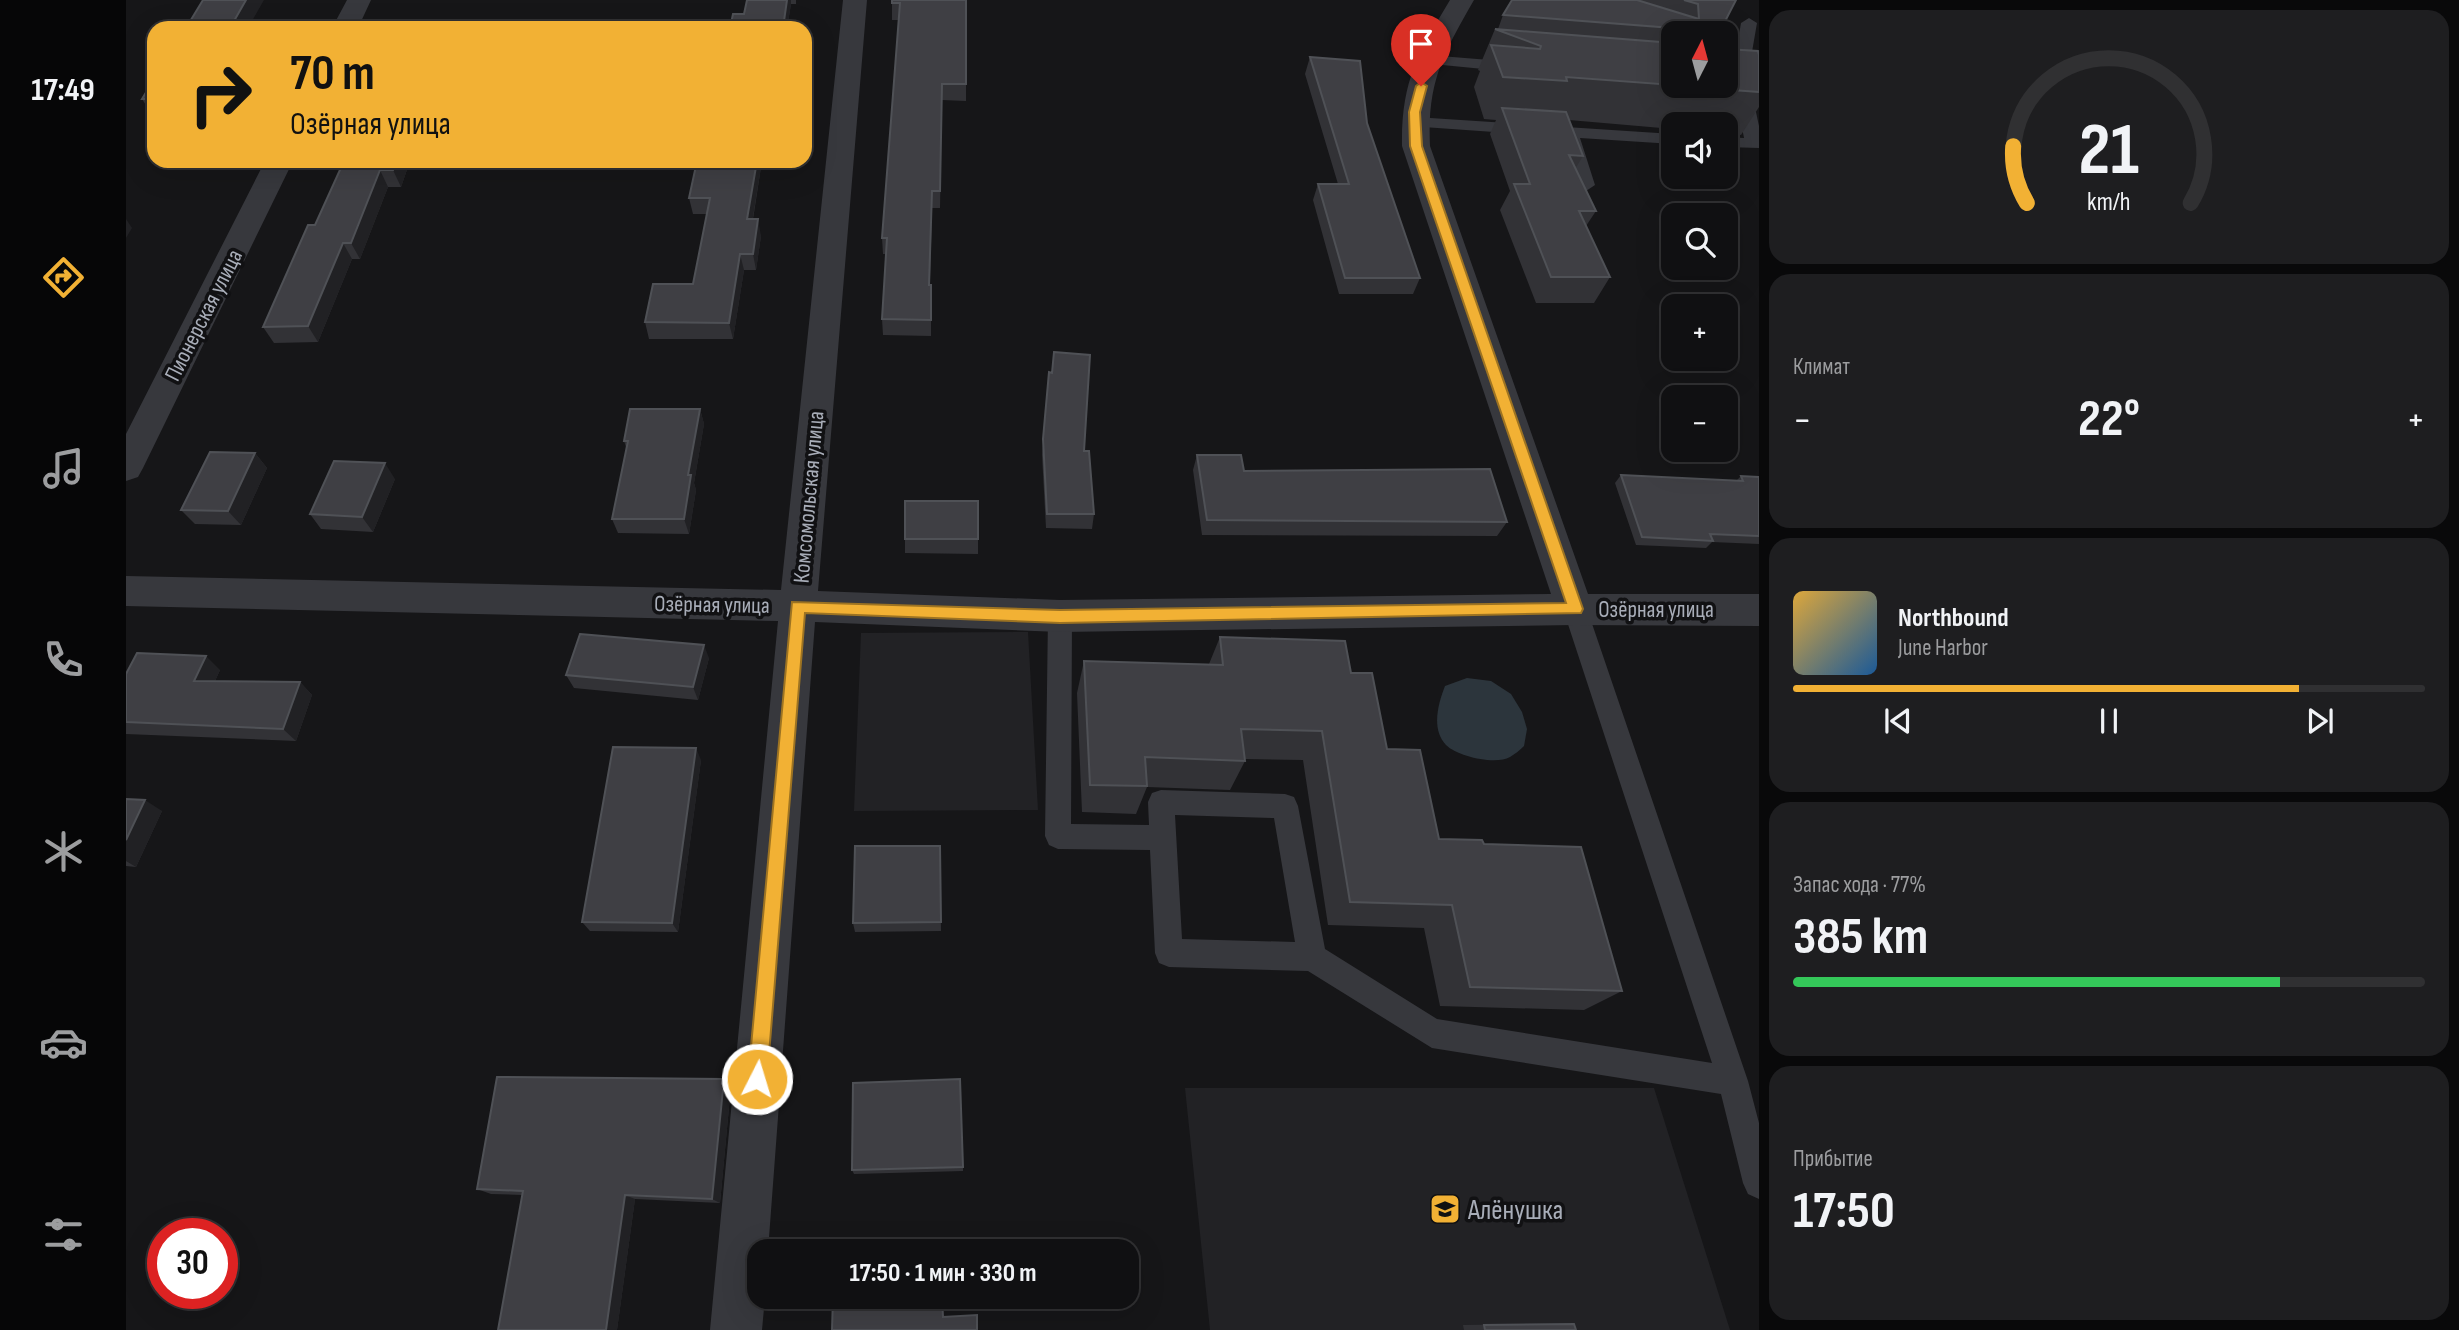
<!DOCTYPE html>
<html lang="ru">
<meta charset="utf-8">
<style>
:root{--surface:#101012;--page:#1e1e20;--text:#f1f3f6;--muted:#9c9d9f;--line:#303032;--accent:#f2b134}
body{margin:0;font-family:"Sofia Sans Condensed",sans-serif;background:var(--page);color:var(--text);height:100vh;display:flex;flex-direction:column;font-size:26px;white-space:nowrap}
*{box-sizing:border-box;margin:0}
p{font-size:23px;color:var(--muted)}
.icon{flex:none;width:38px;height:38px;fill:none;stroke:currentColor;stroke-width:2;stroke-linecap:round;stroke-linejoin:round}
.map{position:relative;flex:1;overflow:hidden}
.panel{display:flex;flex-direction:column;gap:10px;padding:10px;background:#09090a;width:700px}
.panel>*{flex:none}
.banner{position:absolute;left:21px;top:21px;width:665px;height:147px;border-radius:21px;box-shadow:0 7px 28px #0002,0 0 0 2px var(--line);background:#f2b134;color:#111;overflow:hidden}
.needle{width:46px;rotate:6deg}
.controls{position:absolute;left:1535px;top:21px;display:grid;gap:14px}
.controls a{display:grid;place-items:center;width:77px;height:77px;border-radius:14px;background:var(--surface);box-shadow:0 7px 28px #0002,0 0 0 2px var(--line);font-size:35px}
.speed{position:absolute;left:21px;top:1218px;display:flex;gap:14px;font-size:35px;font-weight:700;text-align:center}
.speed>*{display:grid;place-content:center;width:91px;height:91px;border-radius:50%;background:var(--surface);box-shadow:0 7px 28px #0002,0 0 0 2px var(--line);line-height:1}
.speed .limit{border:10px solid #d22;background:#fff;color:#111}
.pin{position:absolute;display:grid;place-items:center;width:60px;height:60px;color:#fff;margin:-72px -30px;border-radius:50% 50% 50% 0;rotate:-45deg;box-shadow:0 0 7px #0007}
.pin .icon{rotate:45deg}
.me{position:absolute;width:77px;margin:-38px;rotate:5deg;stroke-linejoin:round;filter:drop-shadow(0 0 5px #0008)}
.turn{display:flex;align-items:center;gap:24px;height:147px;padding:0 28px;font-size:32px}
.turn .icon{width:91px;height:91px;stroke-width:2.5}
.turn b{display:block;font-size:49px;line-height:60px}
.big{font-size:52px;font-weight:700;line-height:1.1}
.panel .widget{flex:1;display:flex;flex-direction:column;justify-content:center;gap:10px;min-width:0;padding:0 24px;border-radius:21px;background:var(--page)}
.panel .dial{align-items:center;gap:0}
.dial svg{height:182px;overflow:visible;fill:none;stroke:var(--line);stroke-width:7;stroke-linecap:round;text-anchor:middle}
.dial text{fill:var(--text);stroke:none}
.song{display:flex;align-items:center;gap:21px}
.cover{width:84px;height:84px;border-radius:10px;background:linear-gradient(135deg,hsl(40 70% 55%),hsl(210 70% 35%))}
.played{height:7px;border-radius:4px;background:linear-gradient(90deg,var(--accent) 80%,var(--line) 80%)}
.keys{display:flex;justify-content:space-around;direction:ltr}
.heat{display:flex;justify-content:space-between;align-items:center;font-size:38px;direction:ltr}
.charge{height:10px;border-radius:5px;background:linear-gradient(90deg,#34c759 77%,var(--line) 0)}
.trip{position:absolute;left:621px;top:1239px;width:392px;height:70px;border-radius:21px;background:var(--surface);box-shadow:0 7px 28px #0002,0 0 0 2px var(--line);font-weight:700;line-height:70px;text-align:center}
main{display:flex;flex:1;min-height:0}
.tab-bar{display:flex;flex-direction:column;width:126px;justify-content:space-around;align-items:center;background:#060607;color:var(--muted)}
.tab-bar .icon{width:49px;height:49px}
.tab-bar .selected{color:var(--accent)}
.tab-bar b{font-size:32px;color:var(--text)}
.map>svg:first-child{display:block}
.built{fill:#222225}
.water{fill:#2c353c}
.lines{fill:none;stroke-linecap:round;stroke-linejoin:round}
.service{fill:#37383d;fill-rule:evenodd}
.minor{fill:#37383d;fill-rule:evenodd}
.wall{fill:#323236}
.shaded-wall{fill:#212124}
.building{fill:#3f3f44;stroke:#4f5156;stroke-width:2}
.route{fill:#f2b134;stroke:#9d7322;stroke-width:2}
.labels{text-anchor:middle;stroke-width:7;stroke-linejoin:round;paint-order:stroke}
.street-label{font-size:23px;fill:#a8adb8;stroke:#111113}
.near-poi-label{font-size:28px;fill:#a8adb8;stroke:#111113;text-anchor:start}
</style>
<main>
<nav class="tab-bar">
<b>17:49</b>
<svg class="icon selected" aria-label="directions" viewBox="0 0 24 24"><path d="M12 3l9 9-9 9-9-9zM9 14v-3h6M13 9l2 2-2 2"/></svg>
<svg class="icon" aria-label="music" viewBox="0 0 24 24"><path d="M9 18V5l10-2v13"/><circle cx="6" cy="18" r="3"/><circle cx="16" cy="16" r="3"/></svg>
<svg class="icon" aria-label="phone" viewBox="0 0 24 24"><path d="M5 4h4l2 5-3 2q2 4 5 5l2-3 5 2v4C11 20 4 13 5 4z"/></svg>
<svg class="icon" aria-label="climate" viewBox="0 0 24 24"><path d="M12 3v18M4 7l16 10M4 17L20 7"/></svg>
<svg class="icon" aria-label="car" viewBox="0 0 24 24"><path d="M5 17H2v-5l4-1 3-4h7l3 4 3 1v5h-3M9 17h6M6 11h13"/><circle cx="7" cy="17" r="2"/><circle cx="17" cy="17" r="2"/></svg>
<svg class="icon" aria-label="filters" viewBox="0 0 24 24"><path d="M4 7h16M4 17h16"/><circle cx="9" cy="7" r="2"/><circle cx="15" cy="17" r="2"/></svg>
</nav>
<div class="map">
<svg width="1633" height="1330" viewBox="0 0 1633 1330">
<rect width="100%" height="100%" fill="#161618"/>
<!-- built -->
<path class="built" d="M902,632l10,178 -184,1 7,-178z
M1059,1088h469l76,242h-520z"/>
<!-- water -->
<path class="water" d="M1341,678l24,3 20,13 11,18 5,17 -3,17c-4,4 -9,8 -14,11 -14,8 -52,0 -64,-12 -15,-16 -8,-41 -1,-59z"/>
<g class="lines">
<!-- service -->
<path class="service" d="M1623,18l8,5 -9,52 11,51v22l-33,-1v-10l18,1 -12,-63 9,-52z
M1302,55l86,7 8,5 -8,5 -92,-9 -2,-3z
M1289,117l258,17v10l-93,-6 15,47 -9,6 -9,-6 -14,-48 -154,-11 -3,-4 3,-4z
M1449,599l8,3 4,7 161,472 11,42v76l-11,-5 -5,-11 -22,-89 -289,-46 -124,-77 -139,-4 -10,-4 -4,-10 -5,-103 -92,-1 -9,-4 -4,-9 3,-220 4,-7 8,-3 8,3 4,7 -1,208 78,1 -1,-23 4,-9 9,-3 124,4 9,3 4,9 27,143 112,70 275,44 -149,-454 4,-7zM1049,815l99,3 21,124 -113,-3z"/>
<!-- minor -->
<path class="minor" d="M221,0h24l-13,28h-26z
M717,0h24l-49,591 242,9 491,-6 -149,-448c-1,-65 16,-92 48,-146h24c-31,54 -47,82 -44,146l158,448h171v32l-184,-1 -515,7 -245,-10 -47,629h-8v46h5l-3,33h-52l68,-709 -652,-15v-30l655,14z
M139,161h28l-150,307 -5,9 -12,4v-47z"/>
</g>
<!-- wall -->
<path class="wall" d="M621,0h49v4h-5l-4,24h-57l14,-14z
M766,0h74v101l-24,-1 -2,108h-8l-2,77h1v51l-48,-1 -1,-16 4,-65h-3l-1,-16 17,-218h-7z
M1386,0h224l-17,33h-46v53l86,-31v52l-18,28 -15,-2v-9h-53v5l-104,-9 14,36 -8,13 21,42 -10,15 24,51 -16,26h-58l-36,-93 10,-19 -20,-57 6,-14 -12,-1 -10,-32 6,-16 -2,-1 17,-41h3l5,-14z
M1184,57l57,66 53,155 -7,16h-74l-26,-94 5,-16h20l-33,-110z
M28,79v37h-1l-11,-17z
M218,161h66l-9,26h-13l-28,72h-8l-34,83 -44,1 -11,-16 52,-102z
M571,161h65l-9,58 8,17 -5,34h-12l-11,69h-84l-4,-17 48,-38 14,-70h-14l-4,-16z
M923,372l35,79 10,63 -2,15 -46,-1 -4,-73z
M574,409l4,15 -10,59 2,7 -7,44 -71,-1 -6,-14 15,-69 -3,-9z
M129,453l12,15 -26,57 -46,-1 -14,-14z
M1071,455l47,16 263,51 -10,14 -295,-1 -9,-65z
M1495,475l115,6 5,-5 18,1v67l-47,-2 -6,6 -70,-3 -21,-62z
M269,479l-22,53 -52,-3 -11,-15z
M779,539h73v15l-73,-1z
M1094,637l131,36 36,76 52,90 45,5 138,147 -38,19 -144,-4 -16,-78 -96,-3 -25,-165 -58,-1v2l-15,29 -83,-3 -11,27 -54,-2 -5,-119 7,-32 125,3z
M583,658l-11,42 -124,-12 -8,-13z
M94,670l-5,11 85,1 12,13 -16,46 -170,-7v-60z
M575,760l-23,172 -88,-1 -8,-9z
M0,799l36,12 -26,56 -10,-1z
M814,846l1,85 -86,1 -2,-9z
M598,1079l7,7 -11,117 -85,-4 -18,131h-119l24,-135 -31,-1 -14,-5z
M837,1167v4l-109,3 -2,-4z
M1424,1324l26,6h-112l-1,-5z"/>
<!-- shaded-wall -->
<path class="shaded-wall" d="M120,0h18l-16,28h-18z
M661,0h4v4l-4,24h-4z
M331,21l3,7h-6z
M270,161h14l-9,26 -8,-17z
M631,161h5l-12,74 -3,-16z
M254,170l8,17 -28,72 -9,-16z
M0,219l6,9 -6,10z
M632,219l3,17 -5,34 -3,-16z
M217,243l9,16 -34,83 -10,-16z
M614,254l4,16 -11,69 -4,-16z
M574,409l4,15 -10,59 2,7 -7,44 -5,-15 4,-44z
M129,453l12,15 -26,57 -13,-14z
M259,463l10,16 -22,53 -11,-15z
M578,645l5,13 -11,42 -5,-13z
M80,656l14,14 -11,24 -15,-13z
M174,682l12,13 -16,46 -13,-12z
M570,748l5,12 -23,172 -6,-9z
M19,800l17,11 -26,56 -10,-6v-21z
M598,1079l7,7 -11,117 -8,-4z
M499,1195l10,4 -18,131h-11z"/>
<!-- building -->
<path class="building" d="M77,0h43l-16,28h-44z
M621,0h40l-4,28h-53l3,-14h11z
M766,0h74v84h-24l-2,107h-8l-3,94h2v35l-49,-1 5,-81h-5l18,-235h-8z
M1386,0h125l62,19 -1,-15 -14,-4h52l-17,33h-21v-3l-195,-15z
M286,21h45l-3,7h-45z
M1369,29l178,14v42l-107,-8 1,4 -64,-4 -12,-32 49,4 1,-3z
M1600,49l32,2 1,4v37l-81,-6h48z
M1184,57l50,4 7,62 53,155h-75l-27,-94h31z
M28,79v20h-12z
M1376,108l64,4 17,44 -14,-1 27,56h-17l31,66h-59l-37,-93h16z
M218,161h52l-3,9h-13l-29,73h-8l-35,83 -45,1 45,-102h7z
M571,161h60l-10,58h11l-5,35h-13l-11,69 -84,-1 8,-38h40l17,-86h-21z
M928,352l36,3 -6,96h5l5,63h-47l-4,-75 6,-67 3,1z
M504,409h70l-12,66h3l-7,44h-72l16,-78h-4z
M84,452l45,1 -27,58 -47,-1z
M1071,455h44l3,16 246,-2 17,53 -300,-2z
M208,461l51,2 -23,54 -52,-3z
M1495,475l122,6 -2,-5 18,1v59l-49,-2 3,7 -71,-4z
M779,501h73v38h-73z
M454,634l124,11 -11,42 -127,-12z
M1094,637l125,4 6,32h21l15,76 33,1 19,89 43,1 2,4 97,3 41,144 -152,-4 -18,-82 -102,-3 -28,-171 -81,-2 4,32 -100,-4 2,29 -57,-1 -6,-124 139,4z
M11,653l69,3 -12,25 106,1 -17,47 -157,-7v-48z
M487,747l83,1 -24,175 -90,-1z
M0,799l19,1 -19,40z
M729,846h85l1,76 -88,1z
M371,1077l227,2 -12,120 -87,-4 -19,135h-108l25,-139 -46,-2z
M834,1079l3,88 -111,3 1,-87z
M707,1297h109l1,20 34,-2v15h-145z
M1448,1324l2,6h-91l-1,-5z"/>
<!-- route -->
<path class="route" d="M1295,82l6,4 -7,26 2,34 161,463 -2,4 -521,10 -255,-10 -38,466 -3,7 -7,3 -7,-3 -2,-7 44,-477 268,8 506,-7 -156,-457 -1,-34 7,-26z"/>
<!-- icons -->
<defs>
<g id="school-square" transform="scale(1.575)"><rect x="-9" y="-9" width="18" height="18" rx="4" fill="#f2b134" stroke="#111113"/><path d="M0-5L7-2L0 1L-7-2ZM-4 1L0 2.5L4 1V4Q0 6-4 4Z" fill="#111"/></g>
</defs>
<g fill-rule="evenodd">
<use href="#school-square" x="1319" y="1209"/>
</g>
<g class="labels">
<!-- street labels -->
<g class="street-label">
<text transform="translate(77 315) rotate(-63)" y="8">Пионерская улица</text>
<text transform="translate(682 497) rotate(-85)" y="8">Комсомольская улица</text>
<text transform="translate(586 604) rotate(1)" y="8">Озёрная улица</text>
<text x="1530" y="617">Озёрная улица</text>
</g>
<!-- near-poi labels -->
<g class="near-poi-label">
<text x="1342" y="1219">Алёнушка</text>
</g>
</g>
</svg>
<div class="controls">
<a><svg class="needle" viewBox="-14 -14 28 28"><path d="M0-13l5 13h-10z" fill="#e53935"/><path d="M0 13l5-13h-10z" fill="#9c9d9f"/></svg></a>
<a><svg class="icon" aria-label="sound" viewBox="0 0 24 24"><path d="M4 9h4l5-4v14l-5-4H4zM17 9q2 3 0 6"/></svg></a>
<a><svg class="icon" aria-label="search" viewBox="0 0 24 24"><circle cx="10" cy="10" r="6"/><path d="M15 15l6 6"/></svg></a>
<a>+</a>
<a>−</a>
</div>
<div class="speed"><div class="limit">30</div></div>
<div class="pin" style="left:1295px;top:86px;background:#d93025"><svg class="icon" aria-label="arrive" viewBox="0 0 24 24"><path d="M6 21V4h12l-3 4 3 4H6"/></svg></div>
<svg class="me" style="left:631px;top:1079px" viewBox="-20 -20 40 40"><circle r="17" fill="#f2b134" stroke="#fff" stroke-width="3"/><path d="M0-11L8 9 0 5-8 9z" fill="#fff"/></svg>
<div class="trip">17:50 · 1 мин · 330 m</div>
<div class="banner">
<div class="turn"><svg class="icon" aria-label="right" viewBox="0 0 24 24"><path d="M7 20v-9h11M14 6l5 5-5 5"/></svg><div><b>70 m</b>Озёрная улица</div></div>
</div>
</div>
<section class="panel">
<div class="widget dial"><svg viewBox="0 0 100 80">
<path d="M14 69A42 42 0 1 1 86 69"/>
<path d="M14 69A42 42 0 0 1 8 44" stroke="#f2b134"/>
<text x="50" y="56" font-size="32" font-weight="700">21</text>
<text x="50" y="72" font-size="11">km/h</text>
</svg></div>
<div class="widget"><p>Климат</p>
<div class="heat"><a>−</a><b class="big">22°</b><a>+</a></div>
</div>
<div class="widget">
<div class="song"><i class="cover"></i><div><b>Northbound</b><p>June Harbor</p></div></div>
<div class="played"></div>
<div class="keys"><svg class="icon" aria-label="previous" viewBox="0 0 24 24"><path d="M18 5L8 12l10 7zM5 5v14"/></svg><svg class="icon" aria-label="pause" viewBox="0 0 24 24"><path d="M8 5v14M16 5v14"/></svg><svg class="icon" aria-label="next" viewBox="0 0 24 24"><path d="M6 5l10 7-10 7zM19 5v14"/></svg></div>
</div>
<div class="widget"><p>Запас хода · 77%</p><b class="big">385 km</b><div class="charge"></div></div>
<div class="widget"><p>Прибытие</p><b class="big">17:50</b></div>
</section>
</main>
